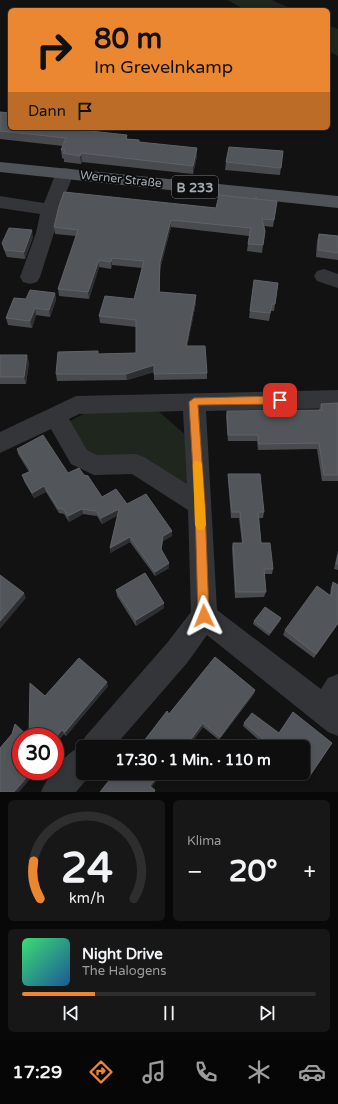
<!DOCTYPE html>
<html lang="de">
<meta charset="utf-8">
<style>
:root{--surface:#0e0e0e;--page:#171717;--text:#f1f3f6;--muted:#9b9c9e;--line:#2e2e2e;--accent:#ec8731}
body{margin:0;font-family:"Varela Round",sans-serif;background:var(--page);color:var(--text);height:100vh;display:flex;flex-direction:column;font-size:15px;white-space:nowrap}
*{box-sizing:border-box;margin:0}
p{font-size:13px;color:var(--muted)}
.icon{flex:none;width:22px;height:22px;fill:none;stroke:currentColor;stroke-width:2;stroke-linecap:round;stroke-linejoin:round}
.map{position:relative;height:792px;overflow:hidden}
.drawer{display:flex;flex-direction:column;gap:8px;padding:8px;background:#080808;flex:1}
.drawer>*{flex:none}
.top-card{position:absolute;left:8px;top:8px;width:322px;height:122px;border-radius:6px;box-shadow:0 2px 6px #0003,0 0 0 1px var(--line);background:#ec8731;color:#111;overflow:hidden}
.speed{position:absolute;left:12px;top:728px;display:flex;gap:8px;font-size:20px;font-weight:700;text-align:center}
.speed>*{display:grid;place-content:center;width:52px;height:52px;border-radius:50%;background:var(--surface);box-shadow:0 2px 6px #0003,0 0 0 1px var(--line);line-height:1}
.speed .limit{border:6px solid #d22;background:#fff;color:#111}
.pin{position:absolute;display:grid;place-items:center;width:34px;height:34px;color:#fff;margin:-17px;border-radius:8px;box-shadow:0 2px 6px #0006}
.me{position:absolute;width:44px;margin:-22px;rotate:358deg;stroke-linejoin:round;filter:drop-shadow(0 0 3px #0008)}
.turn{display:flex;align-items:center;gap:14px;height:84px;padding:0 20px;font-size:18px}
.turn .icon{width:52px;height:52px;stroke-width:2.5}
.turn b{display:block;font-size:28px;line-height:34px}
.then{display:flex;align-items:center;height:38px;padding:0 20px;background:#0003;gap:8px;font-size:15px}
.big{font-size:30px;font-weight:700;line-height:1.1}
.drawer .card{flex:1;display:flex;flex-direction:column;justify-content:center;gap:6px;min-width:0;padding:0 14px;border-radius:6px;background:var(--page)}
.drawer .dial{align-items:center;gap:0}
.dial svg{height:104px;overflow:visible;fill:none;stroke:var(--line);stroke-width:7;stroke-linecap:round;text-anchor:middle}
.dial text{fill:var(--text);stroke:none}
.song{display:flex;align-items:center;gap:12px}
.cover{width:48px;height:48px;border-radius:6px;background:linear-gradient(135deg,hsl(140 70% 55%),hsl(210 70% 35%))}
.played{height:4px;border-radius:2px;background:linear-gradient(90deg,var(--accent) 25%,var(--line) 25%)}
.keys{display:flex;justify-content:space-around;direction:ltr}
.heat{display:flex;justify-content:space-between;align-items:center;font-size:22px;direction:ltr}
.drawer .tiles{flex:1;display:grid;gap:8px;grid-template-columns:1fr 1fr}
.card:last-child{grid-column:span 2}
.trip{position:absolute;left:76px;top:740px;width:234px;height:40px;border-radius:6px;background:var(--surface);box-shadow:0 2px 6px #0003,0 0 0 1px var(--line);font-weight:700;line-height:40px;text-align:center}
.dock{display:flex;height:64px;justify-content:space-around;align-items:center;background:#060606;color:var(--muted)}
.dock .icon{width:28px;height:28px}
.dock .active{color:var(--accent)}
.dock b{font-size:18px;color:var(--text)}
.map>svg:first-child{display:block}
.green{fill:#1e261e}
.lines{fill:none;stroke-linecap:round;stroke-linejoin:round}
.minor{fill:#333538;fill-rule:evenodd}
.major{fill:#4f5257;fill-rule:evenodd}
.wall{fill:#484a4e}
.shaded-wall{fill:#2e2f32}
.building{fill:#525559;stroke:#5f6267}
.route{fill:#ec8731;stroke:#995820}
.slow{fill:#f59e0b}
.labels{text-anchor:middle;stroke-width:4;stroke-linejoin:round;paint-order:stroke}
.far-street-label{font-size:12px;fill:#a4acb3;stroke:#0d0d0e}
.shield{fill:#0d0d0e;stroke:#777c82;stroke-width:1}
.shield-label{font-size:13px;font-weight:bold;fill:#a4acb3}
</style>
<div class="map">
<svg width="338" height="792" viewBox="0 0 338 792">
<rect width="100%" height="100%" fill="#121213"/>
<!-- green -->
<path class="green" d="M227,0h45l22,10h-48z
M328,25l10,4v27l-10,-5z
M93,409h63l33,29 2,50 -105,-34 -20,-31z"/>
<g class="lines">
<!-- minor -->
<path class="minor" d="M65,168l6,1 3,4 -15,37 -5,23 -14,44 -3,5 -7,2 -7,-2 -3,-5 16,-44 4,-19 -40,-6v-12l44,7 12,-30 3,-4z
M324,269l14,5v14l-21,-7 -3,-5 3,-5z
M338,390v18l-132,3 11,199 104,79 7,-11 10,-4v62l-10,-4 -121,-97 -20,28 -73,84h-31v26h9l-16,19h-35c6,-15 24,-39 39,-45l5,-10 82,-94 24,-31 -3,-102 -56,-36 -38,1 -23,-11 -20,-35 -51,24v-21l76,-36zM183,411l4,73 -43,-27 -8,-3 -39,1 -10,-5 -18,-31 10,-5z"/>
<!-- major -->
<path class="major" d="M0,162l338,34v12l-338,-36z"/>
</g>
<!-- wall -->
<path class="wall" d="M0,112l84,18 43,5v4l12,1v2l58,14 -4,18 -111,-12 -1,2 -17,-2v-3l-2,-1 -1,-8 2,-4 -63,-7z
M283,151l-3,24 -55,-5 1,-8z
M256,199l21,2 -4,26 -9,-1 1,5 -3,22 -15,-2 2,-15 -78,-9 -11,42v23l36,3v8l-9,43 20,27v6l-53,1v-8l-27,8 -70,1 -1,-7 42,-20 38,-1v-26l-36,-4 -1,-7 35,-17 8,-31 -30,-3 -1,4 -12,-2 -10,32 -30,-3 -1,-7 18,-53 -21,-2 -1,-7 162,-19z
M319,234l19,2v24l-22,-3 1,-16z
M33,237l-8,22 -18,-2 -3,-7 -2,-7z
M254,280l24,3 -4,28h-3l-2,10 -20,-3z
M55,293l1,7 -6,17 -14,-2 -4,13 -24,-3 -2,-7 20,-19z
M0,355l29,7 -3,22h-26z
M338,403v78h-16l-5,-32 -59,1 -1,-9h-29l-2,-24 1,-6 92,-1 2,-6z
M17,449l51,24 16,2 18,22 25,7 45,27v5l-9,5 -2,10 8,17 -14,8 -25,-34 -20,11v-5l8,-33 -16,9 -5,-8 -14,-2 -14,8 -5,-8 -5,-1 -13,-21 -12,6 -10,-17 -2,-6 7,-3 -11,-18z
M228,474l36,38 -1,6h-4l2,25 12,26 -1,5h-8l2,18 -2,5 -29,1 -3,-50 1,-5h9l-3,-25h-8l-3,-38z
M338,550v20l-4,-1z
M333,582l5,42 -24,34 -31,-23 2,-5 45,-35 1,-8z
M116,590l48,13v5l-28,18 -19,-30z
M281,618l-1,3 -11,15 -16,-12 1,-3z
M108,686l-42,50 -2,-2 -9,10v-7l-10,-41z
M255,690l-1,4 -35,46 -16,-13 -15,20h-41l-3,-3v-3l25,-27z
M244,723l35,10 53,10 -25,37 -9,-7h5v-26h-36l-24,-21z"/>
<!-- shaded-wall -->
<path class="shaded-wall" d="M81,128h3l1,2 -3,9 -1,-9z
M197,148v8l-4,18v-8z
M81,153l1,9 -1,2 -1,-8z
M171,220v7l-11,42v30v-37z
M32,230l1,7 -8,22 -1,-7z
M112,258v7l-1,4v-7z
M99,260v7l-10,32 -1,-7z
M55,293l1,7 -6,17 -1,-7z
M196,295v8l-10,50v-7z
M35,308l1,7 -4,13 -2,-7z
M27,355l2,7 -3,22 -2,-7z
M154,365v7l-27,8 -1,-6z
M44,486l2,6 -12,6 -2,-5z
M82,509l1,5 -14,8 -1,-6z
M119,509l1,5 -18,10 -1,-6z
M172,531v5l-9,5 -2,13v-5l2,-13z
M130,537v5l-20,11v-5z
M169,563v5l-14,8v-4z
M24,593l2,5 -26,31v-8z
M164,603v5l-28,18v-6z
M281,618l-1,3 -11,15 1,-3z
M338,623v1l-24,34 2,-4z
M107,682l1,4 -42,50 -1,-4z
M255,690l-1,4 -35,46 1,-3z
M203,723v4l-15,20h-3z
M62,730l2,4 -9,10v-6z
M32,771h5l-18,21h-5z
M160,773h3l-13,16v-3z"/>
<!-- building -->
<path class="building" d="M0,112l10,1v15h71v2l46,5 -1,4 13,1v2l58,6 -4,18 -112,-13 -1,3 -17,-3 2,-3h-4l5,-12 -66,-7z
M229,147l54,4 -2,17 -55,-6z
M64,192l152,16 3,-13 37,4v-2v2l21,2 -3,19 -12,-1 3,12 -2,14 -15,-1 3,-16 -80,-8 -11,42 -1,30 37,3 -10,51h19l2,27 -53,1v-9l-28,9h-70l2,-22 40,-1v3l38,-1v-33l-37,-4 6,-20 29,3 10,-38 -32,-3 -1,4 -12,-2 -11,32 -30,-3 20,-59 -24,-3 5,-21z
M9,228l23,2 -8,22 -19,-2 -3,-7z
M319,234l19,2v17l-20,-3z
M254,280l24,3 -3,21h-3l-2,9 -20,-2z
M30,290l25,3 -6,17 -14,-2 -5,13 -24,-3 8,-20 12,1z
M0,355h27l-3,22h-24z
M338,403v72h-14l-5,-32 -60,1 -1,-9h-30l-1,-24 95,-1 -1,-6z
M43,435l25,38 11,-5 5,7 4,1 14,21 14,-8 11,15 19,-10 26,37 -9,5 -2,13 8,14 -14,9 -25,-35 -20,11 9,-39 -18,9 -5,-7 -14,-2 -14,7 -5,-7 -5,-1 -14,-22 -12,7 -10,-18 9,-4 -14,-22z
M228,474h32l4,38h-6l3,31h9l3,26h-9l2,23h-30l-3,-49h10l-3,-31h-8z
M338,555v9h-2z
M145,573l19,30 -28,17 -20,-30z
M0,575l24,18 -24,28z
M333,582l5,3v38l-22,31 -31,-24 32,-44 14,10z
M265,607l16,11 -11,15 -16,-12z
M215,657l40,33 -35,47 -17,-14 -18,24h-35l-6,-6 23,-30 2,3z
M79,658l28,24 -42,50 -3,-2 -7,8v-1h-26l1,-54 15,13z
M293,712l39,31 -23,34 -6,-5v-25h-30l-29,-24 8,-10 27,20z
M15,724l14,13h-8v34h11l-18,21h-14v-44l12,-14z
M115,773h3l7,6 5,-6h30l-10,13 5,4 -1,2h-54z"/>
<!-- route -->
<path class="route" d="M280,396l5,4 -5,4 -82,1 7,100 4,111 -1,4 -4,1 -4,-1 -2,-4 -3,-111 -6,-103 5,-4z"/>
<!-- slow -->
<path class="slow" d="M197,461l4,1 1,3 4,60 -2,4 -4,1 -3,-1 -2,-4 -2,-60 1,-3z"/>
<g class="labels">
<!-- far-street labels -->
<g class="far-street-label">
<text transform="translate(121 179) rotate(6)" y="4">Werner Straße</text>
</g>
<!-- shield labels -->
<rect class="shield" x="172" y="176" width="46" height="22" rx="3"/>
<g class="shield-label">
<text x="195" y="192">B 233</text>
</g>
</g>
</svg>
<div class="speed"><div class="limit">30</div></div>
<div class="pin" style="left:280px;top:400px;background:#d93025"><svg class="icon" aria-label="arrive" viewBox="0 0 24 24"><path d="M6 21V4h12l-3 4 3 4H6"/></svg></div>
<svg class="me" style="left:204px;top:616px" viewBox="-20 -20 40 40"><path d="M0-17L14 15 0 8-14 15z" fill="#ec8731" stroke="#fff" stroke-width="4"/></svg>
<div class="trip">17:30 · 1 Min. · 110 m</div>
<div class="top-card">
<div class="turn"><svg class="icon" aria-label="right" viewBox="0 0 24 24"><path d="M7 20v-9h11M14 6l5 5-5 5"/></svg><div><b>80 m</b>Im Grevelnkamp</div></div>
<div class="then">Dann<svg class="icon" aria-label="arrive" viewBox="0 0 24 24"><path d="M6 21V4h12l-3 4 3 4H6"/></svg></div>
</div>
</div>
<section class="drawer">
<div class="tiles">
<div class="card dial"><svg viewBox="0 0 100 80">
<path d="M14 69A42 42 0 1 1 86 69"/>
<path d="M14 69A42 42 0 0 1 9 40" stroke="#ec8731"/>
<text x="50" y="56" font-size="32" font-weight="700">24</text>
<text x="50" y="72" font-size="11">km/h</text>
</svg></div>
<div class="card"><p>Klima</p>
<div class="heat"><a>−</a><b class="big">20°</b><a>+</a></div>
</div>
<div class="card">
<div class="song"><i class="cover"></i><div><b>Night Drive</b><p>The Halogens</p></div></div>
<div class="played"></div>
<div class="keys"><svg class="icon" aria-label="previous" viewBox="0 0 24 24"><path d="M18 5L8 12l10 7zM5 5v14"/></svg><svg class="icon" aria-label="pause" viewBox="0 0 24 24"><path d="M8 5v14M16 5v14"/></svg><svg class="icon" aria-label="next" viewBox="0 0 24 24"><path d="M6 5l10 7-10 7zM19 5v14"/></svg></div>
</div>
</div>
</section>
<nav class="dock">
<b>17:29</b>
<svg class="icon active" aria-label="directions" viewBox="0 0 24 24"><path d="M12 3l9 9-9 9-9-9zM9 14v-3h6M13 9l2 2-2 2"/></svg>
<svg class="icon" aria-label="music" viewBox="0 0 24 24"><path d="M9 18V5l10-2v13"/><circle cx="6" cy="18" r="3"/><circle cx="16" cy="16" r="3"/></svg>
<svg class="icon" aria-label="phone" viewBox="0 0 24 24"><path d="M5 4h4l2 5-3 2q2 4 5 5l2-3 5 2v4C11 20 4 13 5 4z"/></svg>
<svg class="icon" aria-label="climate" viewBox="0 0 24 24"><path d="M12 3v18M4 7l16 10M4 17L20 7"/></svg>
<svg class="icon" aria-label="car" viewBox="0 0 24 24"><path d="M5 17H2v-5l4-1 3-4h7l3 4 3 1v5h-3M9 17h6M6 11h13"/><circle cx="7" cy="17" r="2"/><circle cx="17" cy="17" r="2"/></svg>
</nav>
